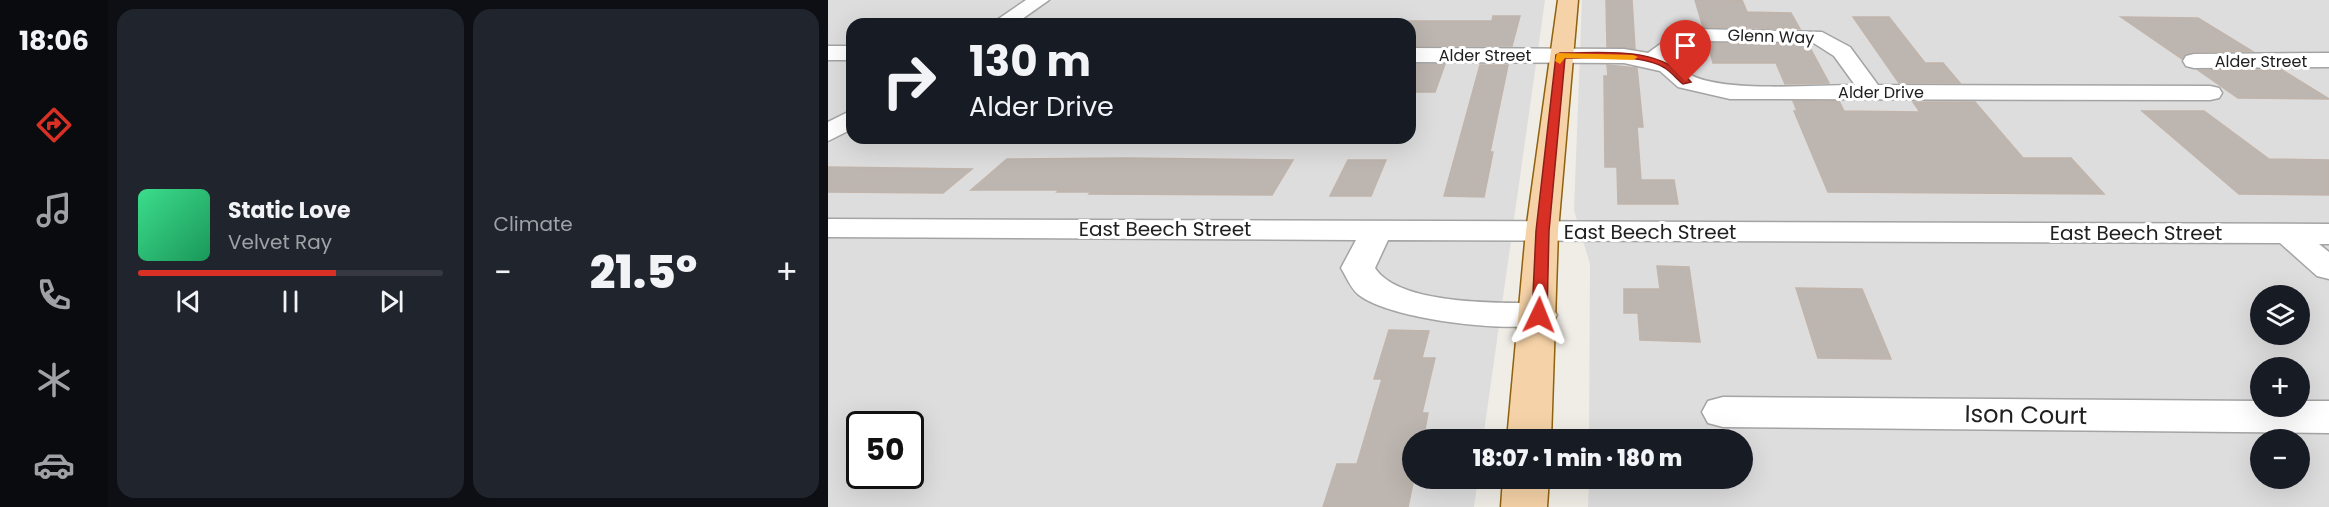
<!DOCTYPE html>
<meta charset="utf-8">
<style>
:root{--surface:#171b24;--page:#20242c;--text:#f1f3f6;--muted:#9ea1a6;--line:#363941;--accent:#d93025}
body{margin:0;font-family:Poppins,sans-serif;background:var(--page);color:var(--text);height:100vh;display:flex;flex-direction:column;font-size:22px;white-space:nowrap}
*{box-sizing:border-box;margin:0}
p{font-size:20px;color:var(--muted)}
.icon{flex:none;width:33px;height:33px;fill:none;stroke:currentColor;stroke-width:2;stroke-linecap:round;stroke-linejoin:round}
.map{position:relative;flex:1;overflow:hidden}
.panel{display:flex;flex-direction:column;gap:9px;padding:9px;background:#0d0f14;width:720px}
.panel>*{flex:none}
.top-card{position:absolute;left:18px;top:18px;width:570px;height:126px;border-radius:18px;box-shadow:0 6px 24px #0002;background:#171b24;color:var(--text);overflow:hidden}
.controls{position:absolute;left:1422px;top:285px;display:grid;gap:12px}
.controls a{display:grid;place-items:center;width:60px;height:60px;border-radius:50%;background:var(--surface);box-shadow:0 6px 24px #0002;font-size:30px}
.speed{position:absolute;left:18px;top:411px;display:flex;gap:12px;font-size:30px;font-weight:700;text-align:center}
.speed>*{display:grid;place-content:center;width:78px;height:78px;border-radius:50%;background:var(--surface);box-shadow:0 6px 24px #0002;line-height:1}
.speed .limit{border:3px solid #111;border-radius:9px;background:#fff;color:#111}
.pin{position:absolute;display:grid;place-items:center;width:51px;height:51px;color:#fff;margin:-62px -26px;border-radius:50% 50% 50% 0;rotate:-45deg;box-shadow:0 0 6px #0007}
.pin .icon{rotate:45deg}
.me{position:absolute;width:66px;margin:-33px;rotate:2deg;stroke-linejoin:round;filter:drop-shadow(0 0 4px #0008)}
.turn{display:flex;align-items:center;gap:21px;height:126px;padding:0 24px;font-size:27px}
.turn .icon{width:78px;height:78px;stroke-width:2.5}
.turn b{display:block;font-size:42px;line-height:51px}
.big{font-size:45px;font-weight:800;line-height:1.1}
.panel .widget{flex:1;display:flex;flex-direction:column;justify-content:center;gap:9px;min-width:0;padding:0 21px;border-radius:18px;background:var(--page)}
.song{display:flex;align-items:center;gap:18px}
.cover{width:72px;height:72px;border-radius:9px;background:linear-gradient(135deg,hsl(150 70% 55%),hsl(150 70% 35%))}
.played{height:6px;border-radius:3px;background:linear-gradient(90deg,var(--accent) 65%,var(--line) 65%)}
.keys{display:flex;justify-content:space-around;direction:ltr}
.heat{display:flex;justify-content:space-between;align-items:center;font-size:33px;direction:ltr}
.panel .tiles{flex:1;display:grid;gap:9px;grid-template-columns:repeat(2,1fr)}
.trip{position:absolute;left:574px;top:429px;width:351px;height:60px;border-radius:30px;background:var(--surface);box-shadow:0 6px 24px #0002;font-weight:800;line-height:60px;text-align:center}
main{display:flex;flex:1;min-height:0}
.tab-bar{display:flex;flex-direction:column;width:108px;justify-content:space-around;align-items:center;background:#090b0e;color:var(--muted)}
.tab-bar .icon{width:42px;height:42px}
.tab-bar .selected{color:var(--accent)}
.tab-bar b{font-size:27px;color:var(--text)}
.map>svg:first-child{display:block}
.residential{fill:#dedddd;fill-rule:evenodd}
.building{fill:#bdb6b0;stroke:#c0b4ab;stroke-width:1.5}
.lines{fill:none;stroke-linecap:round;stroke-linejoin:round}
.minor-casing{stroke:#a4a4a4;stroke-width:3}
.major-casing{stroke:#8f620d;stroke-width:3}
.minor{fill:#fff;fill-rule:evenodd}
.major{fill:#f5d2a7;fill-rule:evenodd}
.route{fill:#d93025;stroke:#8d1f18;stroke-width:1.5}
.slow{fill:#f59e0b}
.labels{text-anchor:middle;stroke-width:6;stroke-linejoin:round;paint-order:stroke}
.far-street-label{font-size:16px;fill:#202020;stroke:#fff}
.street-label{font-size:20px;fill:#202020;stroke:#fff}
.near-street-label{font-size:24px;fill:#202020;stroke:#fff}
</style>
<main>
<nav class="tab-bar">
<b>18:06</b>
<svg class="icon selected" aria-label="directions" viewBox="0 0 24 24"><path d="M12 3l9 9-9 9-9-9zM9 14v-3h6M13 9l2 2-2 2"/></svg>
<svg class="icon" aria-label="music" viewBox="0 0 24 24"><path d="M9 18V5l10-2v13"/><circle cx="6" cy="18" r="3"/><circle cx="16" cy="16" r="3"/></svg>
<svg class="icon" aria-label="phone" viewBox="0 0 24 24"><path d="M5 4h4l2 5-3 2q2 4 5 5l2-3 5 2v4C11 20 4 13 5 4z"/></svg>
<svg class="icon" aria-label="climate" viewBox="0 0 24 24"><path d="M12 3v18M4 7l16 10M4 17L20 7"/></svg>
<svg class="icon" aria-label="car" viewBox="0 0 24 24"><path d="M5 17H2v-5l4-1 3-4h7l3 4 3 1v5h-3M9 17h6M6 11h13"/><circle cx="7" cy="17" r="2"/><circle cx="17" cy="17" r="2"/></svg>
</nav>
<section class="panel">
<div class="tiles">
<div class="widget">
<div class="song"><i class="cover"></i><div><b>Static Love</b><p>Velvet Ray</p></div></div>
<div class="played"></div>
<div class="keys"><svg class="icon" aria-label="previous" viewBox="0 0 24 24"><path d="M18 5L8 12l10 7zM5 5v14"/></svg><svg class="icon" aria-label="pause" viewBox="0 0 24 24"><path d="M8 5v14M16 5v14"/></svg><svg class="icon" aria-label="next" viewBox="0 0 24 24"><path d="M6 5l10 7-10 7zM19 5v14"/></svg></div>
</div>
<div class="widget"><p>Climate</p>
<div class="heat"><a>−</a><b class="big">21.5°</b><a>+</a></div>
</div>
</div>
</section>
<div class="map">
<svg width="1501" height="507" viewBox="0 0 1501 507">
<rect width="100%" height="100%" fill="#f0ede7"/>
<!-- residential -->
<path class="residential" d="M0,0h717l-62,439 -70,1v38l65,1 -4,28h-646zM24,24h558v114h-558zM32,424h50v52h-50z
M754,0h747v507h-741l1,-28 154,-1v-38l-154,-1 1,-175 -16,-54zM1432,296h40v38h-40zM1432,368h40v38h-40zM1432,440h40v38h-40z"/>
<!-- building -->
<path class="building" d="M778,0h26l3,49 -28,-2z
M867,0h47l5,12 44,1 9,16 -97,-2z
M665,16h27l-8,30h-102v-22h-17l1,-3h98z
M1025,17h36l36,46h18l17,20h-61z
M1293,17l77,1 54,33 -58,1 -9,2 -3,5z
M880,43l100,1 21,39 -44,1 -9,-21h-63z
M582,64h35l-10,28h-25z
M652,65h28l-18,87h3l-9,45 -40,-1z
M779,65l30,3 6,59h-6l4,53h33l4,24h-60l-1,-37h-12l-1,-91h4z
M1370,70h84l47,29 -91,-1z
M965,101h46l5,10 76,1 -7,-10h62l48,56h48l33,36 -276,-2 -34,-81h3z
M1314,111h62l65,48 60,1v35l-90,-1z
M179,159l118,-1 168,2 -21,35 -183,-1 2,-2h-34l2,-2h-88z
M520,160h38l-15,36h-41z
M0,167l144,2 -29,24 -115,-1z
M829,266l32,1 11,75 -60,-2 -2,-27h-14v-24h36z
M968,288l66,1 29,70 -73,-1z
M561,330l40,1 -7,27h13l-13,55h6l-5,27h-10l1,38 -6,29h-85l14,-43h20l25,-85h-8z"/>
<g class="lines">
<!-- minor casing -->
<g class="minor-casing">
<path id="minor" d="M198,0h23l-34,24h-24z
M868,29l126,3 28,15 28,38 332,1 9,2 3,5 -3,5 -9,2 -480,-1 -52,-12 -18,-16 -36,-8 -214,-1v-14l214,1 24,4 26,-19zM869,41l115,1 22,14 21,29c-41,0 -124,7 -160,-8 -10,-4 -16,-15 -26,-19z
M0,46h24v14h-24z
M1501,53v14l-135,1 -8,-2 -3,-5 3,-5 8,-2z
M24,110v19l-24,12v-19z
M0,219l1501,5v20h-10l10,8v27l-12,-3 -37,-33 -892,-3 -13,28c24,37 123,35 164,35l13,4 5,8 -5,8c-39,11 -161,-3 -193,-28 -8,-6 -13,-19 -18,-27l15,-28 -528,-3z
M895,397l537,4v5h40v-5h29v32l-606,-6 -15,-4 -6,-11 6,-11z"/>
</g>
<!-- major casing -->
<g class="major-casing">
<path id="major" d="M730,0h20l-20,231 -7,209h-44l19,-209z
M675,478h46l-2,29h-46z"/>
</g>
<!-- minor -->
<use href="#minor" class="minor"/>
<!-- major -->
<use href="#major" class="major"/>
</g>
<!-- route -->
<path class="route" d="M732,53c45,0 99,-8 131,29l-8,2c-6,-5 -12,-12 -18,-16 -24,-15 -73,-10 -100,-10l-16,173 -2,84 -8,4 -7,-4 4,-84 20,-176z"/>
<!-- slow -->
<path class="slow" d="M729,53l76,2 5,2 -5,3 -68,-2 -5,6 -5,-3z"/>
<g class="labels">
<!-- far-street labels -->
<g class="far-street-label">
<text transform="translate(943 36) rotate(2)" y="6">Glenn Way</text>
<text x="657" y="61">Alder Street</text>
<text x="1433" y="67">Alder Street</text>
<text x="1053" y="98">Alder Drive</text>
</g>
<!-- street labels -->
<g class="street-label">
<text x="337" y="236">East Beech Street</text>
<text x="822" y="239">East Beech Street</text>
<text x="1308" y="240">East Beech Street</text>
</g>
<!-- near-street labels -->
<g class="near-street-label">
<text transform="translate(1198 415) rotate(1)" y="8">Ison Court</text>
</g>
</g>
</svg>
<div class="controls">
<a><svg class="icon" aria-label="layers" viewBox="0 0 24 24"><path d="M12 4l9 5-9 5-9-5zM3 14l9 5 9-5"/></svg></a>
<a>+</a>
<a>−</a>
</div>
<div class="speed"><div class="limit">50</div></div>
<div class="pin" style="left:858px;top:82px;background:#d93025"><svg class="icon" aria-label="arrive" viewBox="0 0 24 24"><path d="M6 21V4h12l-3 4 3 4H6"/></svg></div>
<svg class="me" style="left:711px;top:315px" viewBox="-20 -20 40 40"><path d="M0-17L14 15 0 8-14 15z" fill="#d93025" stroke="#fff" stroke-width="4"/></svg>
<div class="trip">18:07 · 1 min · 180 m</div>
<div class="top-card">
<div class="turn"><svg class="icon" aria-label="right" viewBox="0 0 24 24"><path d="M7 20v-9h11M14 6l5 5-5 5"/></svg><div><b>130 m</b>Alder Drive</div></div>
</div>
</div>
</main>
